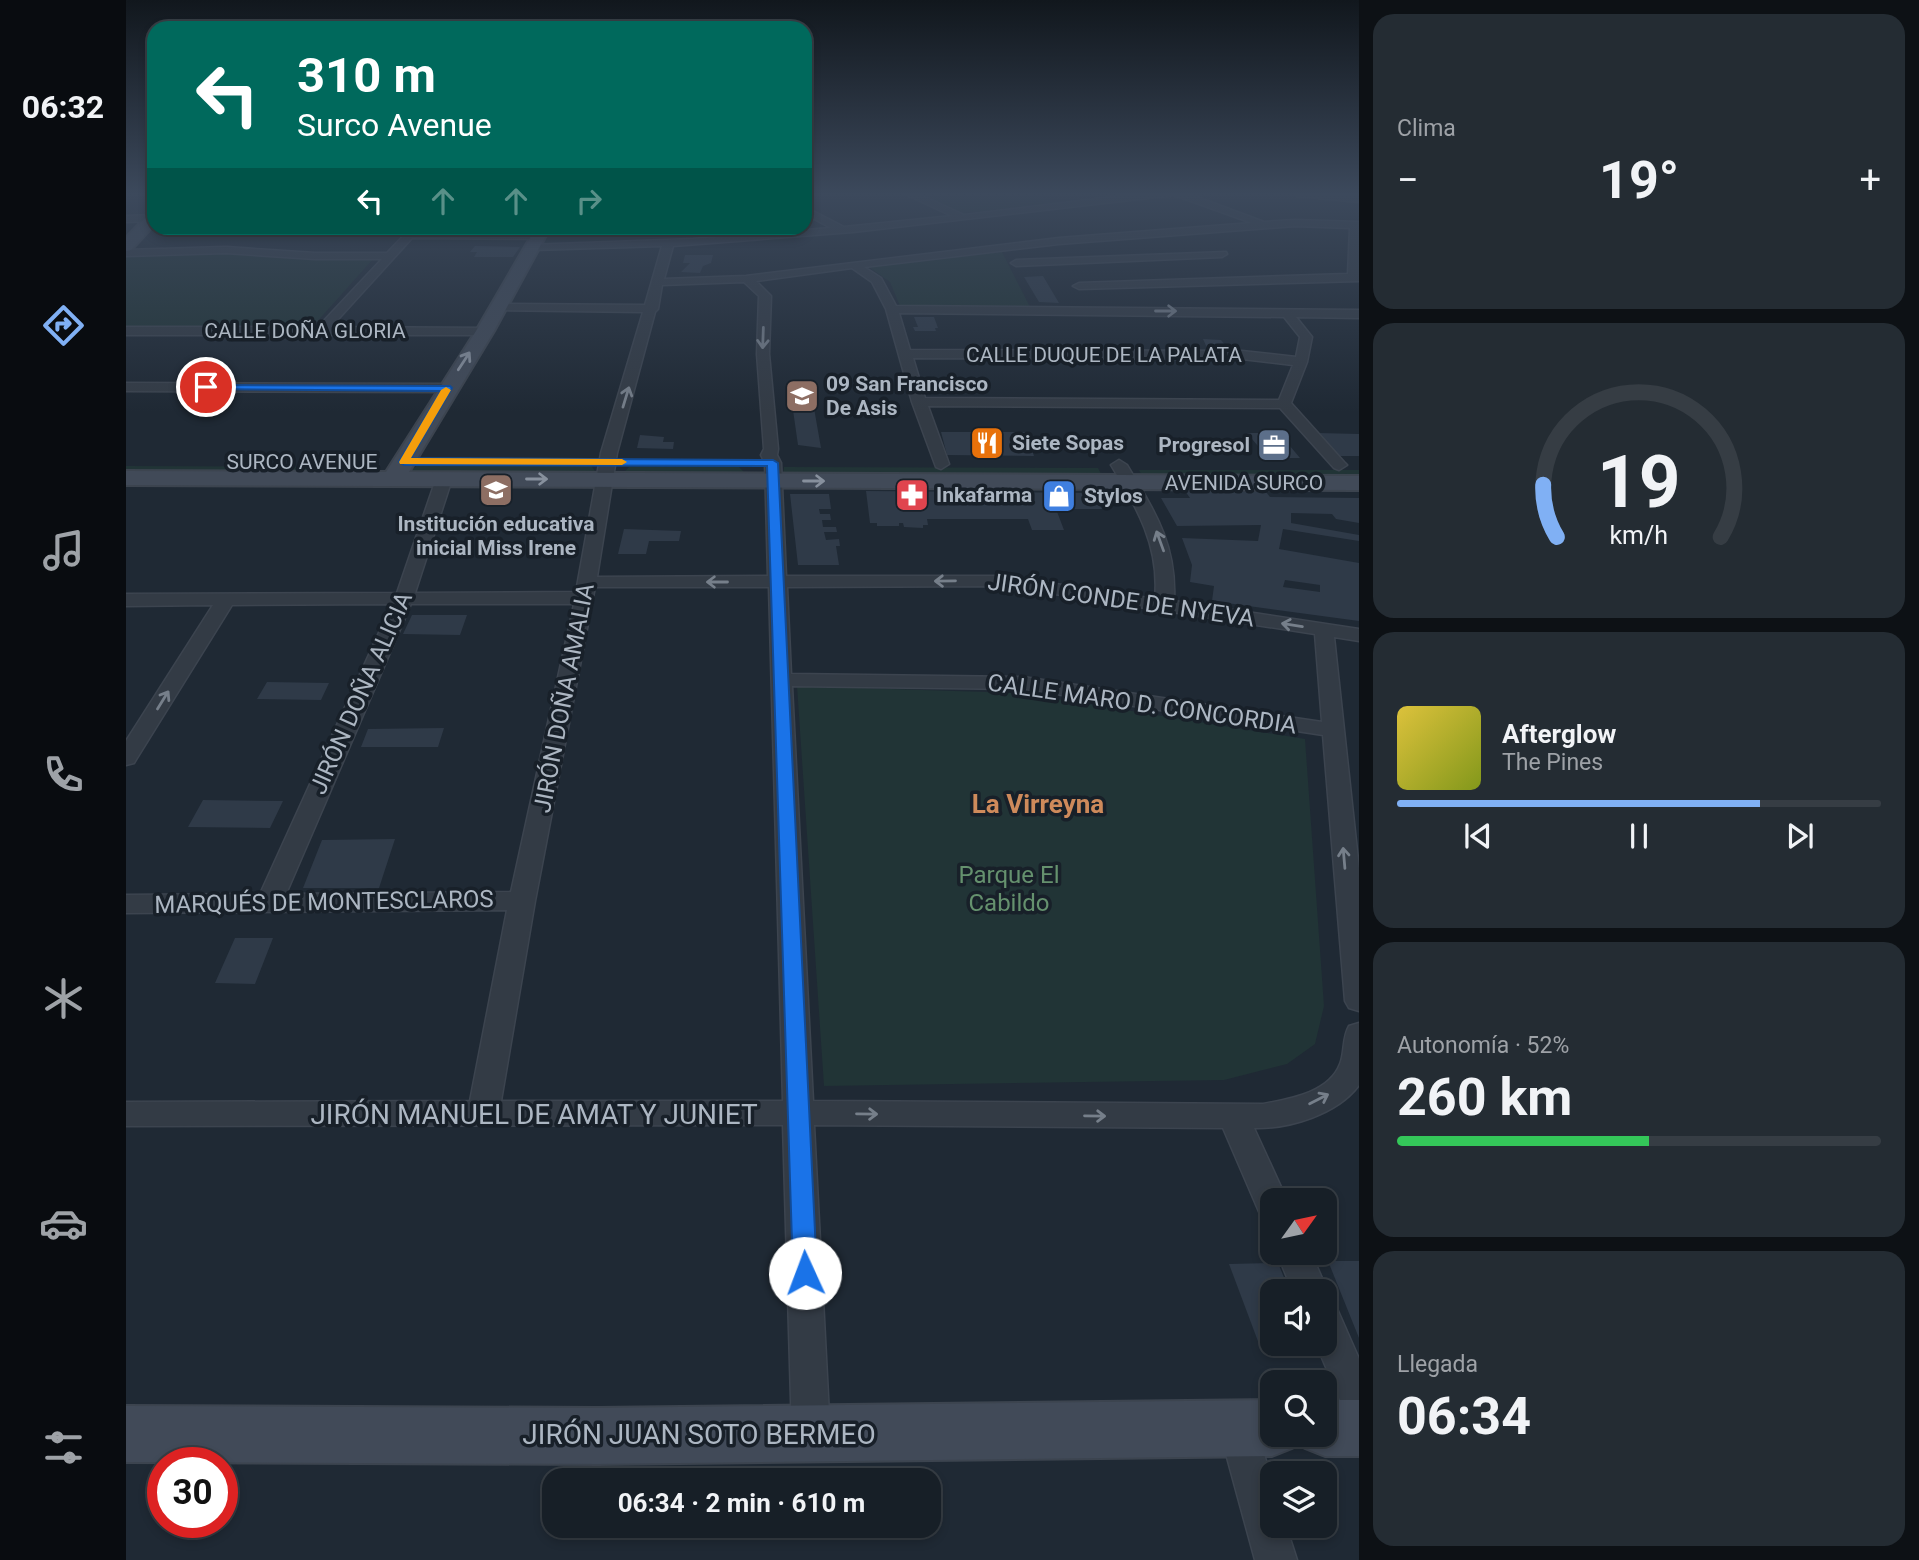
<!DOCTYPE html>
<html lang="es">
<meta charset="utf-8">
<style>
:root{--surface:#171f27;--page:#242c33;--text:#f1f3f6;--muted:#9ea2a7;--line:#363d44;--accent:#80b0f4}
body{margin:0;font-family:Roboto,sans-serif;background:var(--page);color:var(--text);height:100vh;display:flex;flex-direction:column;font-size:26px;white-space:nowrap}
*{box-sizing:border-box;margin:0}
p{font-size:23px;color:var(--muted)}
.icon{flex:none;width:38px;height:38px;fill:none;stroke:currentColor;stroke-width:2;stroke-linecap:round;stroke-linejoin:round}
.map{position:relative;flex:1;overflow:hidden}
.sheet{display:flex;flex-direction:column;gap:14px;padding:14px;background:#0d1115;width:560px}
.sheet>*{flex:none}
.banner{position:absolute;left:21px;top:21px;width:665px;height:214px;border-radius:21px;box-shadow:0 4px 10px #0003,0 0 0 2px var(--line);background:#00695c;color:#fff;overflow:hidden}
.needle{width:46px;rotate:57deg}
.fabs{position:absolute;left:1134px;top:1188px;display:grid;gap:14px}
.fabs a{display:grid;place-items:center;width:77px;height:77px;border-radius:14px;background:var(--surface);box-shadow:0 4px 10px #0003,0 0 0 2px var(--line);font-size:35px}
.speed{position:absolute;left:21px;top:1447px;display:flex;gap:14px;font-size:35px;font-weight:700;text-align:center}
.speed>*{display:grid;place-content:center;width:91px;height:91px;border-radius:50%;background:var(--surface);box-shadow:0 4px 10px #0003,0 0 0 2px var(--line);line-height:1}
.speed .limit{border:10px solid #d22;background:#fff;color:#111}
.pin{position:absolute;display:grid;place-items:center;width:60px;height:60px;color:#fff;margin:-30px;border:4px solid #fff;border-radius:50%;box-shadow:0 2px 7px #0007}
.me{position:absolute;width:77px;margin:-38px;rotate:358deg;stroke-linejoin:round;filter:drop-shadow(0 0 5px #0008)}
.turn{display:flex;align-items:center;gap:24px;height:147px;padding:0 35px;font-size:32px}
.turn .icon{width:91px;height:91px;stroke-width:2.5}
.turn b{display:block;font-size:49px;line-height:60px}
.lanes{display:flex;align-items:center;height:66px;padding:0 35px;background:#0003;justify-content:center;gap:35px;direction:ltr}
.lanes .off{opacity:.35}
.big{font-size:52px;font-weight:700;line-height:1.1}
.sheet .widget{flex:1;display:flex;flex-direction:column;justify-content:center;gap:10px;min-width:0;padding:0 24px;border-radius:21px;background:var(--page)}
.sheet .dial{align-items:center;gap:0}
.dial svg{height:182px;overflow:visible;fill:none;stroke:var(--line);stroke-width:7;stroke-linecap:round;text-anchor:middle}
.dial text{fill:var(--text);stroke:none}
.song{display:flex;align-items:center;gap:21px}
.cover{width:84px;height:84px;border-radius:10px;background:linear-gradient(135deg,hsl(50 70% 55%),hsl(70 70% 35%))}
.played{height:7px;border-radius:4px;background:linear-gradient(90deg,var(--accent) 75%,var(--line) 75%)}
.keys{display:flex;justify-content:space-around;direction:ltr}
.heat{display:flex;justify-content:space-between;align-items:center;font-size:38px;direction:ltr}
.charge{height:10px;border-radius:5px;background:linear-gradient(90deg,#34c759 52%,var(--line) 0)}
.trip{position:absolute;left:416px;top:1468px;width:399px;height:70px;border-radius:21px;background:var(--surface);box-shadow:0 4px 10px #0003,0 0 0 2px var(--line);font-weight:700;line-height:70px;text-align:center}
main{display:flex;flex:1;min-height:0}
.tab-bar{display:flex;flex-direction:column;width:126px;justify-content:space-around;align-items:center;background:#090c10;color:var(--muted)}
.tab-bar .icon{width:49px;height:49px}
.tab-bar .selected{color:var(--accent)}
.tab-bar b{font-size:32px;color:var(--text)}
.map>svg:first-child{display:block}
.green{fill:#213436}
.building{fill:#2f3a48;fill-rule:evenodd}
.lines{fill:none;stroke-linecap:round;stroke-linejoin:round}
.street-casing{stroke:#3c444f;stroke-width:3}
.secondary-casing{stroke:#3c444f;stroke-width:4}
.street{fill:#333b45;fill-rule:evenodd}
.secondary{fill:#414a58;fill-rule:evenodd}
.oneway{stroke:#767f8a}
.oneway2{stroke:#87909d}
.route{fill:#1a73e8;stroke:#114b97;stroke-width:2}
.slow{fill:#f59e0b}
.labels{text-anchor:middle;stroke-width:7;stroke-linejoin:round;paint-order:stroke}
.far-street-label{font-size:21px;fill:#acb6c2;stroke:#182029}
.far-poi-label{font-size:21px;font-weight:bold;fill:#acb6c2;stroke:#182029;text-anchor:start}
.street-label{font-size:24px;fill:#acb6c2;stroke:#182029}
.park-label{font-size:24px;fill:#65916e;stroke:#182029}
.neighbourhood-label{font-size:26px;font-weight:bold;fill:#ce8a5b;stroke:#182029}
.near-street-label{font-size:28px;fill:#acb6c2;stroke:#182029}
</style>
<main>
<nav class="tab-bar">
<b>06:32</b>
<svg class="icon selected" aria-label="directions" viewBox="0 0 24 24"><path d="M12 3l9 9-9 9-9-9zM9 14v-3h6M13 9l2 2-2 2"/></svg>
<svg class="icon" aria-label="music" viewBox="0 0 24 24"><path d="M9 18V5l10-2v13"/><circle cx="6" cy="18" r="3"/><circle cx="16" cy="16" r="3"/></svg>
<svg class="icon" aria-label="phone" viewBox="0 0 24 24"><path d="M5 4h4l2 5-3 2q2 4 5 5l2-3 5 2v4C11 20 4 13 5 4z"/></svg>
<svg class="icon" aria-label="climate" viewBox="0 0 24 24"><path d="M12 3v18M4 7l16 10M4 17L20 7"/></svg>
<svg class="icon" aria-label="car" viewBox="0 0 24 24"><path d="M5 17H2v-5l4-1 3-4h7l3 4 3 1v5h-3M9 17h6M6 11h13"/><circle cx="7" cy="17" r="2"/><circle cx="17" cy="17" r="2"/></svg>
<svg class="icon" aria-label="filters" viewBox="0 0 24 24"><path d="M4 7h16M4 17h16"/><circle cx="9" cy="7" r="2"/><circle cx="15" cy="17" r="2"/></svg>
</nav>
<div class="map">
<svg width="1233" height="1560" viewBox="0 0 1233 1560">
<rect width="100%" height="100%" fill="#1f2934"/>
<!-- green -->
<path class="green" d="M790,193h115l26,10 -94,10z
M875,250l29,57 -130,-1 -10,-24 -21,-15z
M99,253l84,6 65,-1 -60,67 -188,2v-70l2,-2z
M292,465h173l5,8h-189z
M0,466l244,1 5,3 -1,3 -248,2z
M503,467h110l6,6 -3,2 -120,-1z
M658,467l314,1 5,10 -320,-1z
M1013,470h220v8l-215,2z
M671,686l223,7 285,46 19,267 -9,38 -28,20 -63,16 -400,6z"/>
<!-- building -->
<path class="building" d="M349,246l45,1 -7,10h-39l3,-5h-7z
M559,255h28l-2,8 -8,3 -3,7 -19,-1 9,-9h-7z
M917,276l16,27 -20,-1 -15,-25z
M788,317h20l4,11h-3l1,3h-21l-2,-4h5z
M1077,339l18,1 9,11 -22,-1z
M663,382l14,1 8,8 10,57 -23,-3z
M815,432h85l8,24 -87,-1z
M1121,433h32l21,25h-32z
M1192,433l41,1v22h-20z
M514,435l24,2 -1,5h11l-1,7 -36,-1z
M740,491l228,2 8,16h-46l8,21h-32l-4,-11h-101l1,6h-5v3l-19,-1 -1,-4h-4v3h-22v-3h-7z
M1059,491l81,1 4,5 89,1v25l-23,-4 -4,-5 -41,-1v10l68,12v6l-76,-12 -4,20 80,14v58l-147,-20 2,-15 -24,-4 2,-17 -10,-27 76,3 3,-16 -84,1 -16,-28h29zM1159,580l35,5v7l-37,-5z
M664,494h39l2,15h-12l1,5h10l1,6h-9l1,7h13l1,5h-13l2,8 13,-1 1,7h-4l3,19h-41z
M498,529l57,2 -2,10h-30l-3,13h-28z
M286,615h55l-7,20 -57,-1z
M141,682l62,1 -8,17 -64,-1z
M318,728l-6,19h-77l7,-18z
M77,800l80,1 -13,27 -82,-1z
M269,839l-16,49h-76l19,-48z
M109,938h38l-18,46 -40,-1z
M1202,1261h31v77z
M1152,1263l12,29h-18v52h39l3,7 -52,1 -33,-88z"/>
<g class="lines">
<!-- street casing -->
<g class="street-casing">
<path id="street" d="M777,193h13l48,22 182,-22h40l78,29 31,-2 64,2v59l-280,8 -6,-3 6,-3 269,-9 2,-46 -55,-2 -236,18 -195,23 17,11 15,28 463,4v8l-63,-1 16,20 -5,25 -16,41 53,59 3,3 -8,5 -5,-2 -54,-60 -352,-2 21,58 -8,5 -5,-2 -24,-65 -26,-93 -14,-27 -20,-14 -96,13 15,15 -2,58 9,95 -1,6 4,8 5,113h217l152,23c5,-53 -18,-91 -44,-134l8,-5 8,5c28,47 50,80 47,136l185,28v12l-25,-4 25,232v142l-10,-3 -4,-7 -22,-266 -300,-46 -231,-3 21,415 450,3c26,-5 66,-11 77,-40 5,-12 2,-26 9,-38l10,-3v62c-21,29 -70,44 -105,43l33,72h-15v18l-12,-4 -37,-86 -409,-3 16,309 -6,13 -13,6 -13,-6 -6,-13 -9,-309 -657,1v-24l344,-1 37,-191 -381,3v-18l134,-1 132,-290 -160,1 -95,153 -3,5 -8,2v-24l87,-136 -87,1v-12l271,-1 39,-114 8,-5 8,5 -37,114 161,-1 25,-139 42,-141 -144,-2 -6,-3 6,-3 146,1 17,-59 -129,4 -5,-3 1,-2 164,-6 138,-11 -26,-14v-7l39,20 108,-11zM1048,195l78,28 -193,15 -313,38 -82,3 9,-33 180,-14zM618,282l15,14 -2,58 7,95 -3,6 4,8 3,113 -171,1 20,-124 38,-141 3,-3 4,-24zM773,313l385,4 16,20 -4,20 -54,-6 -332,-1zM787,358l329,1 51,6 -14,35 -354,-2zM877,586l312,48 7,88 -299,-45 -232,-3 -4,-87zM469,587h174l14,514h-282l34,-200zM285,604h163l-63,288 -225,2z
M1168,193l65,3v6l-61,-6z
M28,215v6l-28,1v-6z
M285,228h10l-3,4 121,1 5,3 -5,3 -127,-1 -81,89 158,1v6l-4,1h-359v-8h192l64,-68h-67l-89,-6 -100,3v-6l100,-3 89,6h72z
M1100,252l1,2 -5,3 -206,9 -5,-3 5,-3z
M0,383l321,1 7,4 -7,4 -321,-1z
M1151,1253h34l17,39 -3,8v-8h-32z
M1199,1306l13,5 21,48v61l-13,-6 -30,-70h9z
M1112,1409l13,6 21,64v47h14l11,34h-42l-36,-132 6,-13z"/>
</g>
<!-- secondary casing -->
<g class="secondary-casing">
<path id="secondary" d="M28,213v12l-23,25 -5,1v-13l23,-24z
M410,228h14l-56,103 -85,141 950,4v14l-1233,-5v-14l260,1 90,-141z
M1146,1400v35h25l-5,13 -20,8 -674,8 -472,-2v-56l472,2z
M1199,1400h34v56h-34l-20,-8 -5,-13h25z"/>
</g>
<!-- street -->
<use href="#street" class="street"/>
<!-- secondary -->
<use href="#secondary" class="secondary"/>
</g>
<!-- one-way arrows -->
<defs><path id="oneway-shaft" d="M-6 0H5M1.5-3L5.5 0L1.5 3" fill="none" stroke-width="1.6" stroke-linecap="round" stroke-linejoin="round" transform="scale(1.75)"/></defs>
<g class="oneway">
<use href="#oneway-shaft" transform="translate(1040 311)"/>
<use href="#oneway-shaft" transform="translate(637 338) rotate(92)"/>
<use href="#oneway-shaft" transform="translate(500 397) rotate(-73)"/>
<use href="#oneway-shaft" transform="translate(1034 541) rotate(-110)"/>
<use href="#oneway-shaft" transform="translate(819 581) rotate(179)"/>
<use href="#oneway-shaft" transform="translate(591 582) rotate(-180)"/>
<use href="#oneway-shaft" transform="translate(1166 625) rotate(-171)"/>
<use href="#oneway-shaft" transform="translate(37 700) rotate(-58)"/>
<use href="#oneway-shaft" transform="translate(1218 858) rotate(-95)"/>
<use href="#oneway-shaft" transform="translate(1193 1099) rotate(-27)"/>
<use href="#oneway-shaft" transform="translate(741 1114) rotate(1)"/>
<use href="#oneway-shaft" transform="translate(969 1116) rotate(1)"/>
</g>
<g class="oneway2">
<use href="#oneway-shaft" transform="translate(338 361) rotate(-57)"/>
<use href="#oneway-shaft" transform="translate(411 479)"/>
<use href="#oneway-shaft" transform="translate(688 481)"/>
</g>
<!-- sky -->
<linearGradient id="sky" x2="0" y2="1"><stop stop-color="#11171d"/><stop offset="0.47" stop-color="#3c495c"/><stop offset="1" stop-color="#3c495c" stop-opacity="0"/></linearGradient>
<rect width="1233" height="412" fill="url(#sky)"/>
<!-- route -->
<path class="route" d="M80,385l244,1 2,2 -41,70 362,2 5,3 39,810 -3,8 -9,3 -9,-3 -3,-8 -26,-807 -363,-1 -5,-3 42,-71 -238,-2v-4z"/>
<!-- slow -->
<path class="slow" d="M320,387l5,3 -40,68 211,1 5,3 -5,3 -222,-1 -1,-2 42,-72z"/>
<!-- icons -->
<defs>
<g id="school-square" transform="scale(1.75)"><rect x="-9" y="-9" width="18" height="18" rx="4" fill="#8d6e63" stroke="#182029"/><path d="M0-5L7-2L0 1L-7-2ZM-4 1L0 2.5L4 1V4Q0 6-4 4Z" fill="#fff"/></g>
<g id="restaurant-square" transform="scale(1.75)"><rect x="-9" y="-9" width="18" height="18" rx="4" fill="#e8710a" stroke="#182029"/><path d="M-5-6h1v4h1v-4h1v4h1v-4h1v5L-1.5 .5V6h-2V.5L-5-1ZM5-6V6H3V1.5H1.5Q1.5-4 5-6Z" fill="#fff"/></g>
<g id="office-square" transform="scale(1.75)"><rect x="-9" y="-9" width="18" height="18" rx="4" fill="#5c6f8a" stroke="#182029"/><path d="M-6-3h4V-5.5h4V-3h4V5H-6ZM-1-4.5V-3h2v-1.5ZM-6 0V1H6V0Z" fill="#fff"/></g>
<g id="pharmacy-square" transform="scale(1.75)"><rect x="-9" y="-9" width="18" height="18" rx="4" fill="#e0444e" stroke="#182029"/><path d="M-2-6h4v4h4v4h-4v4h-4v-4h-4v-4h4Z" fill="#fff"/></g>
<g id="shop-square" transform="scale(1.75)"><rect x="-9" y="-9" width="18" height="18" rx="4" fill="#3f7fe0" stroke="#182029"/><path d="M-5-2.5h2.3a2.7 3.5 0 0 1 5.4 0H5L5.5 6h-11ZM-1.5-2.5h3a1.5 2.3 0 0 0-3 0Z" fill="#fff"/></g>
</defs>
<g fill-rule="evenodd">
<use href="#school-square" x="676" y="396"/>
<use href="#restaurant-square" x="861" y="443"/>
<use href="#office-square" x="1148" y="445"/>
<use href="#school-square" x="370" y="490"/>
<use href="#pharmacy-square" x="786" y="495"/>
<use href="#shop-square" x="933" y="496"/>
</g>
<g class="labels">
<!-- far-street labels -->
<g class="far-street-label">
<text x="179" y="338">CALLE DOÑA GLORIA</text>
<text x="978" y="362">CALLE DUQUE DE LA PALATA</text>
<text x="176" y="469">SURCO AVENUE</text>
<text x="1118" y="490">AVENIDA SURCO</text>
</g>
<!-- far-poi labels -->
<g class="far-poi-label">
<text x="700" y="391">09 San Francisco<tspan x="700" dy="24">De Asis</tspan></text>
<text x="886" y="450">Siete Sopas</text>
<text x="1124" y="452" text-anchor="end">Progresol</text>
<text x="810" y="502">Inkafarma</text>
<text x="958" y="503">Stylos</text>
<text x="370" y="531" text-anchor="middle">Institución educativa<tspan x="370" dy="24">inicial Miss Irene</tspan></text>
</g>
<!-- street labels -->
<g class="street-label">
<text transform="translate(995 600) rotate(8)" y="8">JIRÓN CONDE DE NYEVA</text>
<text transform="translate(235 693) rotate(-66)" y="8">JIRÓN DOÑA ALICIA</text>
<text transform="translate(438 698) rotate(-79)" y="8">JIRÓN DOÑA AMALIA</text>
<text transform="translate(1016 704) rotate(8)" y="8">CALLE MARO D. CONCORDIA</text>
<text transform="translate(198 902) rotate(-1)" y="8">MARQUÉS DE MONTESCLAROS</text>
</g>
<!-- park labels -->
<g class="park-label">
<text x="883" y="883">Parque El<tspan x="883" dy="28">Cabildo</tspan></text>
</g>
<!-- neighbourhood labels -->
<g class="neighbourhood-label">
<text x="912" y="813">La Virreyna</text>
</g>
<!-- near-street labels -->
<g class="near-street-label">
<text x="408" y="1124">JIRÓN MANUEL DE AMAT Y JUNIET</text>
<text x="573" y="1444">JIRÓN JUAN SOTO BERMEO</text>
</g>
</g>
</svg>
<div class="fabs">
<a><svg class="needle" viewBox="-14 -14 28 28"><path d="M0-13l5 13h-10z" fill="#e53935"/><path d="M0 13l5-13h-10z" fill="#9ea2a7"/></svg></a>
<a><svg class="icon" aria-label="sound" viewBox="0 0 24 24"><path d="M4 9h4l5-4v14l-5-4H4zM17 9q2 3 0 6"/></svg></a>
<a><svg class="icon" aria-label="search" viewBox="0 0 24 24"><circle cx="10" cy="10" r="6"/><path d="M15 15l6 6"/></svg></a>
<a><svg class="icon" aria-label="layers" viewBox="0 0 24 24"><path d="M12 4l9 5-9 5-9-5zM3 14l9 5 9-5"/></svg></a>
</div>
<div class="speed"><div class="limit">30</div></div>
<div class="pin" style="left:80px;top:387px;background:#d93025"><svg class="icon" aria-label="arrive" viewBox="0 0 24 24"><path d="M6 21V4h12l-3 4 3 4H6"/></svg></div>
<svg class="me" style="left:679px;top:1273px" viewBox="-20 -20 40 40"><circle r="19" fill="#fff"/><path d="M0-13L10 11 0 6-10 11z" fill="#1a73e8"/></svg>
<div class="trip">06:34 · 2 min · 610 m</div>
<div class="banner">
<div class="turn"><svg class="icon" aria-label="left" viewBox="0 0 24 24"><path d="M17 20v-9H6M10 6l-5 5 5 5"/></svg><div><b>310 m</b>Surco Avenue</div></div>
<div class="lanes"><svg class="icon" aria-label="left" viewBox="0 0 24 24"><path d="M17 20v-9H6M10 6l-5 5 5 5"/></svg><svg class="icon off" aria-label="ahead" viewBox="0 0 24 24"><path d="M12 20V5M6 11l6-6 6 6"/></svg><svg class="icon off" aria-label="ahead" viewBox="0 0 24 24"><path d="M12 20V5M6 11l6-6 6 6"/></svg><svg class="icon off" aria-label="right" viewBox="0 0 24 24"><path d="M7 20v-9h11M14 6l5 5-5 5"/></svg></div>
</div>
</div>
<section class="sheet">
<div class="widget"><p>Clima</p>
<div class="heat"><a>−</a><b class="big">19°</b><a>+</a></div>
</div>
<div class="widget dial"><svg viewBox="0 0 100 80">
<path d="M14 69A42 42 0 1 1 86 69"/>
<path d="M14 69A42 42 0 0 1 8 46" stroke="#80b0f4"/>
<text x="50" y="56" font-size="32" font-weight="700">19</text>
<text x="50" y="72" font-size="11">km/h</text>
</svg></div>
<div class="widget">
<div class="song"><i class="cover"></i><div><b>Afterglow</b><p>The Pines</p></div></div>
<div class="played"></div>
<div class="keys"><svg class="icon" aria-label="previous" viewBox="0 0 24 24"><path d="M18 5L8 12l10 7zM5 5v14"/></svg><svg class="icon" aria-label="pause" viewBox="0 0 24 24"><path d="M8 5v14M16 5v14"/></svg><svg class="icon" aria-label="next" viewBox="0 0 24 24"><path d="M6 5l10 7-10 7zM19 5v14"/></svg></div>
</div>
<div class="widget"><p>Autonomía · 52%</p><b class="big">260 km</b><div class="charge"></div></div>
<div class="widget"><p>Llegada</p><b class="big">06:34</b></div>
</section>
</main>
